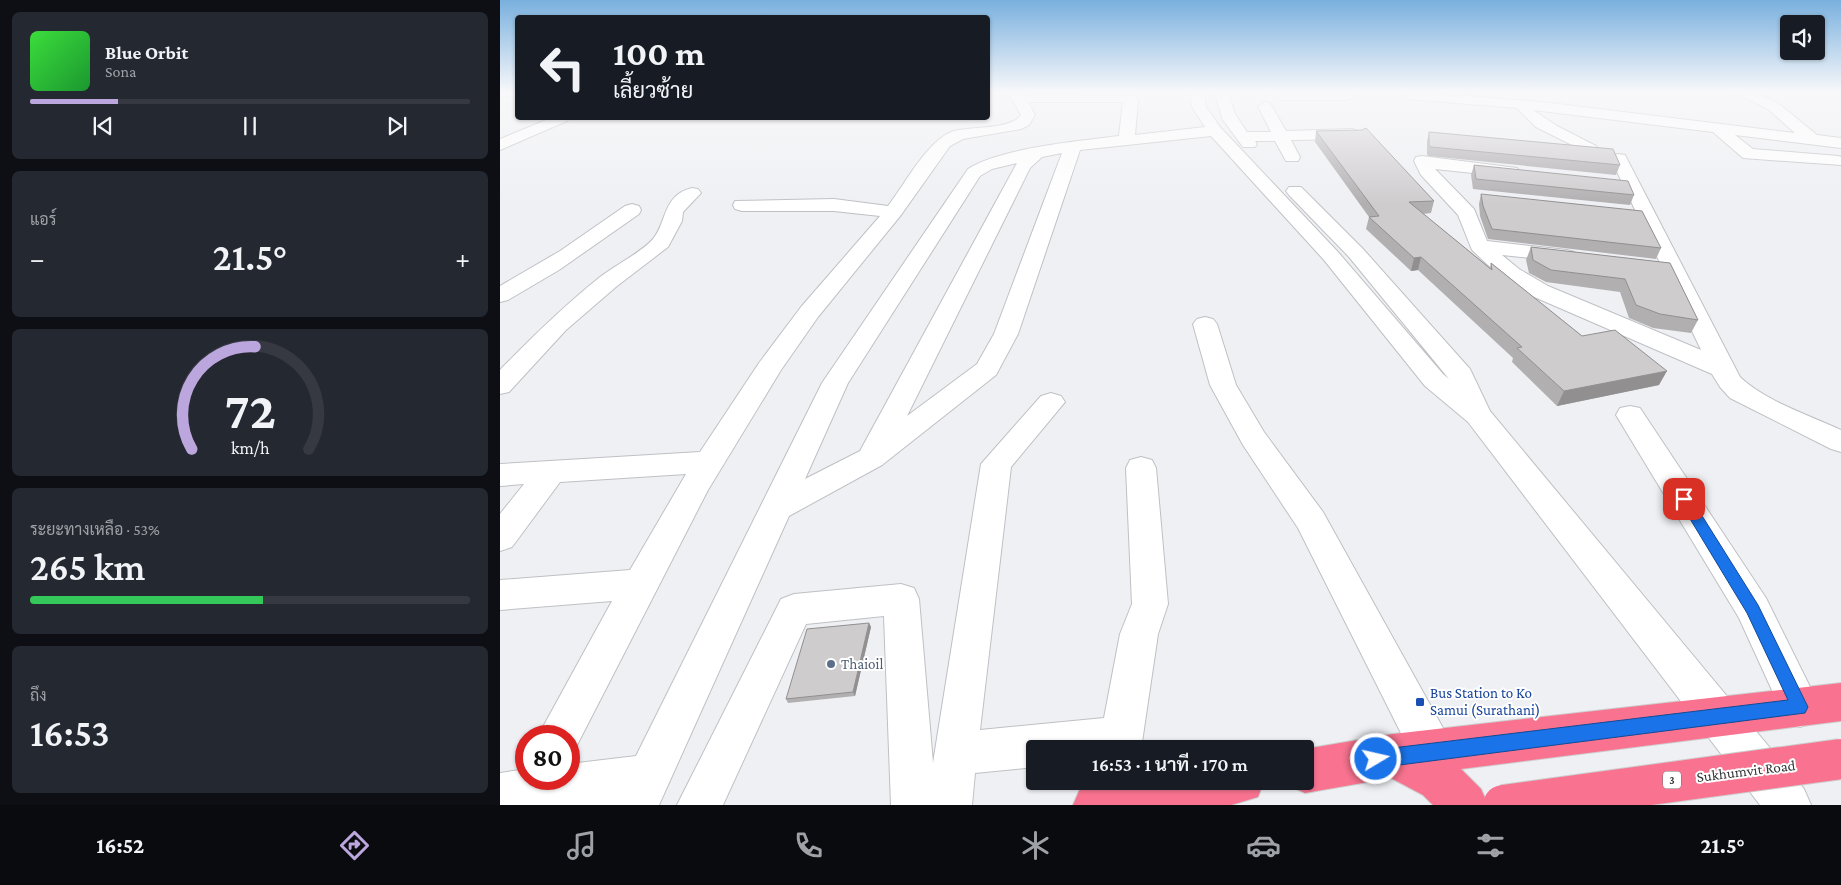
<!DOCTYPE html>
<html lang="th">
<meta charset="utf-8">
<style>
:root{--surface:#171b24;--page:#242831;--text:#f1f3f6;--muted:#9ea1a6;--line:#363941;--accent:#bca6de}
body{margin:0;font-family:"Crimson Pro",Sarabun,serif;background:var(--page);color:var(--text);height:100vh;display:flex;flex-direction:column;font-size:19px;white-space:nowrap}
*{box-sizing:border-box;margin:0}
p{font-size:16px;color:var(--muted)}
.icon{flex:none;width:28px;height:28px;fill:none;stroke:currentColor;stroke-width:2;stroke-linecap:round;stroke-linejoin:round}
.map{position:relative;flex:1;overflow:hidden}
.side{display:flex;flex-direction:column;gap:12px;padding:12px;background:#0d0f14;width:500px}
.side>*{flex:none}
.guide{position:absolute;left:15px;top:15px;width:475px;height:105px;border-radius:5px;box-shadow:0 1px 4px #0004;background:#171b24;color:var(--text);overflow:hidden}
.controls{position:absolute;left:1280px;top:15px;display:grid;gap:10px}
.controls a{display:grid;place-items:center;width:45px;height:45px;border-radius:5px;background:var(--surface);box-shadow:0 1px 4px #0004;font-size:25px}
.speed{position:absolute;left:15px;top:725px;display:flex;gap:10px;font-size:25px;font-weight:700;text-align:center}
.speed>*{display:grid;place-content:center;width:65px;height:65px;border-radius:50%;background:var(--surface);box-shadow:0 1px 4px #0004;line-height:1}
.speed .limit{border:8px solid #d22;background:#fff;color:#111}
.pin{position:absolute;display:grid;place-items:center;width:42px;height:42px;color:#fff;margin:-21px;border-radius:10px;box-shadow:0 2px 8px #0006}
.me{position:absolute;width:55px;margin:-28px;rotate:81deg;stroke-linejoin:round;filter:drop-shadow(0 0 4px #0008)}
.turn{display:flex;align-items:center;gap:18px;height:105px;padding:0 15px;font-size:22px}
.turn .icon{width:65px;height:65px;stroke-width:2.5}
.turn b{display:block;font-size:35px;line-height:42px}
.big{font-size:38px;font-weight:600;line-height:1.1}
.side .widget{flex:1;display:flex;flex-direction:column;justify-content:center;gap:8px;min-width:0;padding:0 18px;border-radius:8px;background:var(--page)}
.side .dial{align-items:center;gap:0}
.dial svg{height:130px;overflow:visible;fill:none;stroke:var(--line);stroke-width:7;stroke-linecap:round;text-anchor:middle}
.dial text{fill:var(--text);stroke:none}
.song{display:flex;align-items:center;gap:15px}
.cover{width:60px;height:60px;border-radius:8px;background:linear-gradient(135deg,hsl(120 70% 55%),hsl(130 70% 35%))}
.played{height:5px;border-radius:2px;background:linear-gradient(90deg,var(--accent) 20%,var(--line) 20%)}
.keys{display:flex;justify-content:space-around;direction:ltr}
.heat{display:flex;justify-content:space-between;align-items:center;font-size:28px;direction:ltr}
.charge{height:8px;border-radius:4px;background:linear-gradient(90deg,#34c759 53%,var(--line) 0)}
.trip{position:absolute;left:526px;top:740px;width:288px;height:50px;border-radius:5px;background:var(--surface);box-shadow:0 1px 4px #0004;font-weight:600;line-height:50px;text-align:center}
.dock{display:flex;height:80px;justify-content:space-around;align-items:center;background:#090b0e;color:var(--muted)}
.dock .icon{width:35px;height:35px}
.dock .current{color:var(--accent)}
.dock b{font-size:22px;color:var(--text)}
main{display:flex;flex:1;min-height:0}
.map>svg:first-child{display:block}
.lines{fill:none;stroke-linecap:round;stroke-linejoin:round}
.minor-casing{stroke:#bfc0c4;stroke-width:2}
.highway-casing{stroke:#cecece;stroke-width:2}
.minor{fill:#fff;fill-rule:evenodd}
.highway{fill:#f97390;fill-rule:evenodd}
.highway-bridge-casing{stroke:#cecece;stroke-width:42;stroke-linecap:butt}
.highway-bridge{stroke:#f97390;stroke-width:40}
.wall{fill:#b2afb1}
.shaded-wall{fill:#918f90}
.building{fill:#cfccce;stroke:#918f90}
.route{fill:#1a73e8;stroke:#114b97}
.service-dot{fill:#5c6f8a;stroke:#fff;stroke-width:2}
.transit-dot{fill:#1a4fb4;stroke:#fff;stroke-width:2}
.labels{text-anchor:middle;stroke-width:4;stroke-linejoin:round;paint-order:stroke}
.shield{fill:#fff;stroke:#707071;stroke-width:1}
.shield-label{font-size:11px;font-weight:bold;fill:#323334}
.near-service-label{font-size:15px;fill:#4e5e75;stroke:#fff;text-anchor:start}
.near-transit-label{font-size:15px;fill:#164399;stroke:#fff;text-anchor:start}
.near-street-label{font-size:15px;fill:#323334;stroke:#fff}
</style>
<main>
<section class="side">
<div class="widget">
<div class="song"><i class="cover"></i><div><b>Blue Orbit</b><p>Sona</p></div></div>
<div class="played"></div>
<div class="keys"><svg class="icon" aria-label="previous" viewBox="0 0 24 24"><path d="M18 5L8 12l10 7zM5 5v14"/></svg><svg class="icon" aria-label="pause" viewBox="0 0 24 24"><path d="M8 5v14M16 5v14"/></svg><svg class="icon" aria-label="next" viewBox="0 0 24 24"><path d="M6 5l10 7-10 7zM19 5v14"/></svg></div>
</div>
<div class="widget"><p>แอร์</p>
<div class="heat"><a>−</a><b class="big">21.5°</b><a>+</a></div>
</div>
<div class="widget dial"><svg viewBox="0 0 100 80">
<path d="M14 69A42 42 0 1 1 86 69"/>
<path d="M14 69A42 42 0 0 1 53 6" stroke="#bca6de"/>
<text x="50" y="56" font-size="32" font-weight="700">72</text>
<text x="50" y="72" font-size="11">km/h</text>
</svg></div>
<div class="widget"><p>ระยะทางเหลือ · 53%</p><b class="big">265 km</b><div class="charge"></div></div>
<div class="widget"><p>ถึง</p><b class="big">16:53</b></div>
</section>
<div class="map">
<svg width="1341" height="805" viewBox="0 0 1341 805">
<rect width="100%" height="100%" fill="#eff0f4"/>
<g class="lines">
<!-- minor casing -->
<g class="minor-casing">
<path id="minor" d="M0,92h18v5l-18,-1z
M508,92h14l2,4 6,-2 104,1 4,5 -3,35 70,-8 -13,-20 -2,-15h14l2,15 14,20 118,125 105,122 6,5 -100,-122 -60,-62 -3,-4 3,-4h12l62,62 107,120 20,42 314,378 7,16h-51l-292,-383 -43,-36 -101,-126 -113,-124 -131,14 -62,184 -22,41 -114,90 -93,51 -130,289h-159v-32l26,-4v10h43v-15l67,-8 186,-373 146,-214c33,-21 111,-28 151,-33l4,-34h-95l7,13 -6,10 -8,4 -58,10 -13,7 -49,69 -83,102 -37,53 -73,120 -134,261 -5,2v-17h-31l74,-135 -112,9v-30l130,-10 56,-96 -126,8 -48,65 -12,4v-37l24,-30 -24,2v-22l200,-12 59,-89 42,-56 79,-91 -46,-5h-92l-7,-2 -2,-4 2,-4 99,-2 54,7c17,-22 40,-67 66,-75 18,-5 56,-1 67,-16zM562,153l-68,181 -17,30 -70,52 123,-248 12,-11zM517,163l-157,288 -55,28 43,-96 132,-207 12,-7z
M714,92h14l7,22 12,18h24l-13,-26 7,-4 5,1 16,28 67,-2 8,5 -8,5 -62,1 9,17 -2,4h-12l-11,-20h-20l2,3 -2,3h-12l-20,-27z
M768,92h80l7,4 -7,4h-66z
M913,92l129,10 253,31 -27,-24 -34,-17h18l26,11 39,32 24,3v10l-106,-13 18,14 85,7 3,1v8l-98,-7 -30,-26 -180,-22 24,16 39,20 2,3 -8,5 -54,-27 -19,-19 -109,-9 -2,-3 2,-3z
M51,118h18l-2,3 -67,29v-11z
M1119,154l6,1 2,4 113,218c25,24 69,38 101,53v22l-10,-3 -101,-51 -10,-11 -8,-13 -180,-78 -29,-17 -31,-29 -14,-35 -37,-40 -7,-14 2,-4 6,-1 95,12 3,4 -3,4 -6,1 -76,-8 39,40 13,32 80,9 7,2 4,4 -4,4 -7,2 -65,-7 17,14 29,17 153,64 -90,-191 2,-4z
M192,188l6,1 3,4 -18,19 -1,9 -14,26 -51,39 -51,44 -57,62 -9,2v-24c32,-33 64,-64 100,-93 14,-11 42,-25 53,-38 14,-16 9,-44 39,-51z
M132,204l7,2 2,4 -2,4 -80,56 -51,30 -8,2v-16l60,-35 65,-45z
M705,317l8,2 4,5 19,61 28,47 59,80 125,225 6,15 -6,15 -15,6 -15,-6 -120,-239 -55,-83 -33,-60 -17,-61 4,-5z
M551,393l10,3 4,6 -54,65 -31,263 124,-12 16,-84 12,-30 -6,-136 4,-8 11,-3 11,3 4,8 12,136 -10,30 -17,115h-106v18l-60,6 -3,32h-81l-7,-189 -78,8 -83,181h-46l104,-206 13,-5 107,-10 13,4 5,11 14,164 48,-299 60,-68z
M1130,406l10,2 126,190 54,109 -6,14 -14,6 -14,-6 -47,-103 -123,-203 4,-7z"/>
</g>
<!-- highway casing -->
<g class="highway-casing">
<path id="highway" d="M1341,683v38l-380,48 20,20 7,16h-55l-10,-10 -32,-17 -86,15 -15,-7 -3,-5h18v-32l88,-15z
M603,781h161l-6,16 -27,8h-158l7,-16z"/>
</g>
<!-- minor -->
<use href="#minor" class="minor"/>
<!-- highway -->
<use href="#highway" class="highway"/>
<!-- highway-bridge casing -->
<g class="highway-bridge-casing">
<path id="highway-bridge" d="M1003,805l338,-46"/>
</g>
<!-- highway-bridge -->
<use href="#highway-bridge" class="highway-bridge"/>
</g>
<!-- wall -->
<path class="wall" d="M816,131l118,70 -3,12 -8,1 67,54 1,-5 91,73 77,49 -102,21 -45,-44 1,-4 -95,-88 -7,1 -45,-42 3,-12 -54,-75z
M929,132l191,33 -4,10 -187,-19 -2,-1v-14z
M974,165l160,30 -4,10 -157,-16 -2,-14z
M981,194l180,54 -5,11 -168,-20 -8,-23 -1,-12z
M1031,247l139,16 28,57 -7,13 -38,-5 -24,-10 -9,-26 -74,-10 -17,-9 -3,-13z
M369,623l2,4 -16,69 -67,7 -2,-4z"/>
<!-- shaded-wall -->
<path class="shaded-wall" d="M921,257l-3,13 -7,1 3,-13z
M1167,371l-8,14 -102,21 7,-15z
M369,623l2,4 -16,69 -2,-4z"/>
<!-- building -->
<path class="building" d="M866,128l68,73 -25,1 83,68 -1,-7 91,73 33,-6 52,41 -103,20 -47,-43 5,-1 -101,-90 -7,1 -45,-41 10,-1 -63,-85 46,-1z
M929,132l184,17 7,16 -189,-18 -2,-1z
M974,165l154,16 6,14 -158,-16z
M981,194l161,17 19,37 -169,-19 -9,-23z
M1031,247l139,16 28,57 -38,-6 -24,-9 -11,-26 -74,-9 -18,-10z
M369,623l-16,69 -67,7 21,-70z"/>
<!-- sky -->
<linearGradient id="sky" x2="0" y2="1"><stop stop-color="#79b0de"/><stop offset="0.45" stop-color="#f8f8fa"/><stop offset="1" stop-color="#f8f8fa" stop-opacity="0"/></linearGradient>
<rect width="1341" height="204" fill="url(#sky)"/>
<!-- route -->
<path class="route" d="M1184,494l5,1 69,110 47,96 3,6 -3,6 -429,55 -7,-2 -2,-7 2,-6 7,-3 412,-50 -41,-87 -69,-114z"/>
<!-- markers -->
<circle class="service-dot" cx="331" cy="664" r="5"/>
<rect class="transit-dot" x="915" y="697" width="10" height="10" rx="2.5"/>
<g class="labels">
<!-- shield labels -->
<rect class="shield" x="1163" y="771.5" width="18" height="17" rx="4"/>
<g class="shield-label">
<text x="1172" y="784">3</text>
</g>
<!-- near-service labels -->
<g class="near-service-label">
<text x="341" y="669">Thaioil</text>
</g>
<!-- near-transit labels -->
<g class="near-transit-label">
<text x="930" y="698">Bus Station to Ko<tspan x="930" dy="17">Samui (Surathani)</tspan></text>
</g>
<!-- near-street labels -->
<g class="near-street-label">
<text transform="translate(1246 771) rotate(-7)" y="5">Sukhumvit Road</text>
</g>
</g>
</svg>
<div class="controls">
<a><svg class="icon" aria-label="sound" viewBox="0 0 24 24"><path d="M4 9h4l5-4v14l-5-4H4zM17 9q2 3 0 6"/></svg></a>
</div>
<div class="speed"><div class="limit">80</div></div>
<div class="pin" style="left:1184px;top:499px;background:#d93025"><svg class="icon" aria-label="arrive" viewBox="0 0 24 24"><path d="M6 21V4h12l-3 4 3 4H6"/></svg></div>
<svg class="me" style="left:876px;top:759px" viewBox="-20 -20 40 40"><circle r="17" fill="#1a73e8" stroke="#fff" stroke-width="3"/><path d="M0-11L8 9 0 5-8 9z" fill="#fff"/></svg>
<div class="trip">16:53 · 1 นาที · 170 m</div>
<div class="guide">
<div class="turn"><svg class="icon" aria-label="left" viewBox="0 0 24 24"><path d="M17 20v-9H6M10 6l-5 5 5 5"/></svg><div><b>100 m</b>เลี้ยวซ้าย</div></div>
</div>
</div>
</main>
<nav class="dock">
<b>16:52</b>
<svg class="icon current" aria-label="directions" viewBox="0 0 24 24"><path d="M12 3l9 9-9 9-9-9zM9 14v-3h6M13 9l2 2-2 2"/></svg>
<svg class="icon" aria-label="music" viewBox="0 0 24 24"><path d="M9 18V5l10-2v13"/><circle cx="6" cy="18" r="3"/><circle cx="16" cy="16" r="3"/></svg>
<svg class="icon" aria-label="phone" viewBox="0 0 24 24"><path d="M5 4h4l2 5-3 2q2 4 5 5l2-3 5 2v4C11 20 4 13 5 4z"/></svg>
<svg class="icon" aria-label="climate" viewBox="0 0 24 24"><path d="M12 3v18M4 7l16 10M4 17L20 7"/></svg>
<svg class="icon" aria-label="car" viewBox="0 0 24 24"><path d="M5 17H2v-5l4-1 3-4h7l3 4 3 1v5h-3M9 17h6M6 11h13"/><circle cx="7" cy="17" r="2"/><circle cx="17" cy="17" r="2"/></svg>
<svg class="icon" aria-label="filters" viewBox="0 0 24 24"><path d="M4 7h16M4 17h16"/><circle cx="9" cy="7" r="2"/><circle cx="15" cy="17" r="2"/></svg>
<b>21.5°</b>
</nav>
